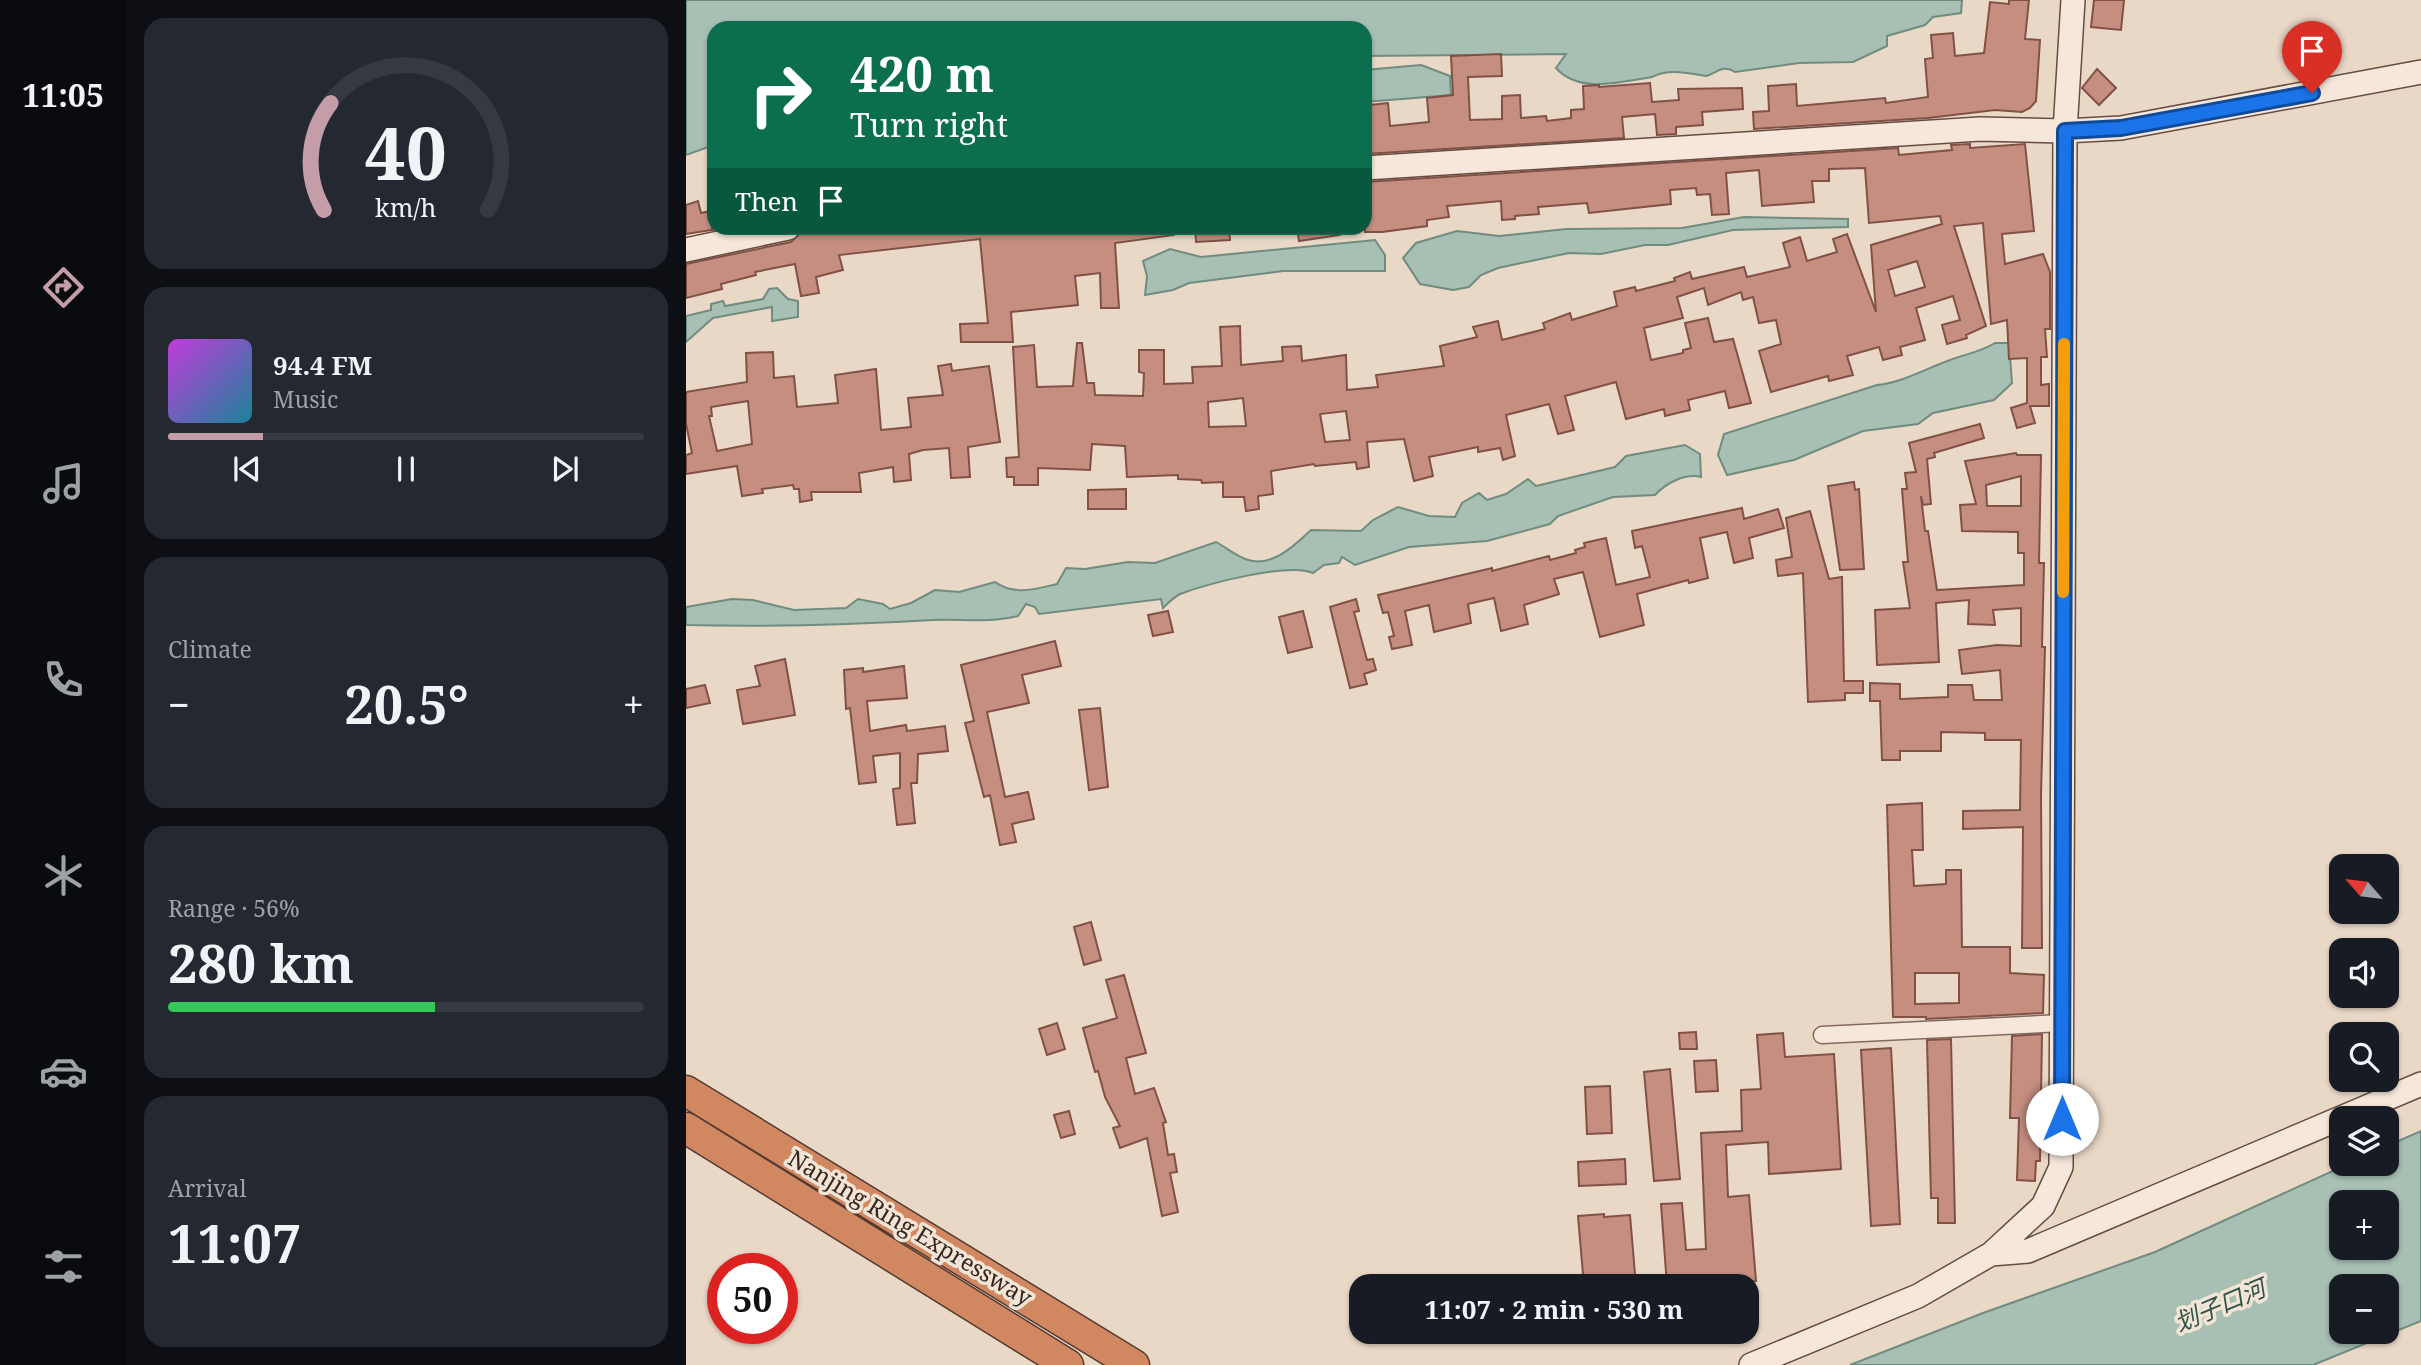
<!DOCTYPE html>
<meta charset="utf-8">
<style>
:root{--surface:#171b24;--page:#242831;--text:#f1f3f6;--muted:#9ea1a6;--line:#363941;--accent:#c49da8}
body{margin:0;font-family:"Noto Serif","Noto Sans SC",serif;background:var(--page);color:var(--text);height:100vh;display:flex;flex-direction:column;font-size:26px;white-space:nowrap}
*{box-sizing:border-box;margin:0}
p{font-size:23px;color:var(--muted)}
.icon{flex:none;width:38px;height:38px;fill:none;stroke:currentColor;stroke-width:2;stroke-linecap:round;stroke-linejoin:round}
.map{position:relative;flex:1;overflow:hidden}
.details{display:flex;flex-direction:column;gap:18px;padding:18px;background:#0d0f14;width:560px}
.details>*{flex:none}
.banner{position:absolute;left:21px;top:21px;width:665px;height:214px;border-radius:21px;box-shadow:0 2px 5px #0004;background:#0b6e4f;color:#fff;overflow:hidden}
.needle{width:46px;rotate:298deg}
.fabs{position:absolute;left:1643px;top:854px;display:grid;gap:14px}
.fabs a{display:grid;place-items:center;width:70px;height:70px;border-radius:14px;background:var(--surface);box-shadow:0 2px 5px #0004;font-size:35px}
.speed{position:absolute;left:21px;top:1253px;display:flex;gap:14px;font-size:35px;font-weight:700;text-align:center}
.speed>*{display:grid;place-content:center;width:91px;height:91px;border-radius:50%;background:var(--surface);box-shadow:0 2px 5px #0004;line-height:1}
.speed .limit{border:10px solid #d22;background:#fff;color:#111}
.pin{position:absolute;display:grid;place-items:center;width:60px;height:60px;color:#fff;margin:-72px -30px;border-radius:50% 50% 50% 0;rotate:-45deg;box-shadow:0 0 7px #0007}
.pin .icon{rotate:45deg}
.me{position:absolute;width:77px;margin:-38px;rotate:0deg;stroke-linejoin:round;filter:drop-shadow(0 0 5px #0008)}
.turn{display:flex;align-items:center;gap:24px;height:147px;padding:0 28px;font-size:32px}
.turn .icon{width:91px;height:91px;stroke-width:2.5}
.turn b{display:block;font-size:49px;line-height:60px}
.then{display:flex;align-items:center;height:66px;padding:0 28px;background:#0003;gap:14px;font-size:26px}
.big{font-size:52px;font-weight:700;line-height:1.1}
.details .widget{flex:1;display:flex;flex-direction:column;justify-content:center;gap:10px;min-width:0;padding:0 24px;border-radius:21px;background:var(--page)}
.details .dial{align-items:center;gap:0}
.dial svg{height:182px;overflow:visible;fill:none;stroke:var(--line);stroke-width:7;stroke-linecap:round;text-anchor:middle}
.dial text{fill:var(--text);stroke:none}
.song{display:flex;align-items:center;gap:21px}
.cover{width:84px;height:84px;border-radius:10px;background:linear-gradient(135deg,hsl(290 70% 55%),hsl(190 70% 35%))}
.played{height:7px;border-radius:4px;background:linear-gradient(90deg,var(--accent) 20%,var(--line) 20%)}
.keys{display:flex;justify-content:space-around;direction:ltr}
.heat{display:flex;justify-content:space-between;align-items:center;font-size:38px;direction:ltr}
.charge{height:10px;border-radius:5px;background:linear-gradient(90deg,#34c759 56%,var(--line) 0)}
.trip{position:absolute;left:663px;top:1274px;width:410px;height:70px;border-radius:21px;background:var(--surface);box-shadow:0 2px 5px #0004;font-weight:700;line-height:70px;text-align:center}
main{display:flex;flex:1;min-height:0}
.menu{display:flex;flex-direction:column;width:126px;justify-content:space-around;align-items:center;background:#090b0e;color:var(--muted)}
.menu .icon{width:49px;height:49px}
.menu .on{color:var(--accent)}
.menu b{font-size:32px;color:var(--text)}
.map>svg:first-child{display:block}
.water{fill:#a8bfb3;stroke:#6f8c7f;stroke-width:2;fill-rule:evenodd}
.building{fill:#c58e80;stroke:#815146;stroke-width:2;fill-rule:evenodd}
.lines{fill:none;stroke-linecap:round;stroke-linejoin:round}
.street-casing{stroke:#846a5e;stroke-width:19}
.secondary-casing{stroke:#664c41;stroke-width:26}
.highway-casing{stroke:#533a32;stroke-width:33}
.street{stroke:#f6e7da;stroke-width:16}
.secondary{stroke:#f6e7da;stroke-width:23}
.highway{stroke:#d18760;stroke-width:30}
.route-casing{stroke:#114b97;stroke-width:18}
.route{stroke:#1a73e8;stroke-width:12}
.slow{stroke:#f59e0b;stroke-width:12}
.labels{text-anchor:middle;stroke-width:7;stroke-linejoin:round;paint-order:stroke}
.street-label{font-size:23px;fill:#362620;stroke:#f2e4d6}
.water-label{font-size:24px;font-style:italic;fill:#31544a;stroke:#f2e4d6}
</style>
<main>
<nav class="menu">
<b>11:05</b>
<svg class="icon on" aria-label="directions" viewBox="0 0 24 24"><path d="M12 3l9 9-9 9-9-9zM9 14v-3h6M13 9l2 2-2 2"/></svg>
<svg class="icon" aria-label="music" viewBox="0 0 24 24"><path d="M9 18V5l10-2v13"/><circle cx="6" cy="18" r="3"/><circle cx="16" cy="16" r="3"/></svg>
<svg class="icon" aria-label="phone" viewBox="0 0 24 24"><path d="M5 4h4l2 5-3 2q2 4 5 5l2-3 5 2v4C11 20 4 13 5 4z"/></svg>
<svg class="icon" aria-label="climate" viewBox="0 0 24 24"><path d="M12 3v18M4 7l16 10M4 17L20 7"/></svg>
<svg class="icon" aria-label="car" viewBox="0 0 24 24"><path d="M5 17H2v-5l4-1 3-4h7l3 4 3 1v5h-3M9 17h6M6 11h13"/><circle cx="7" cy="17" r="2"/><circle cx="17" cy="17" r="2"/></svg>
<svg class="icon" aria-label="filters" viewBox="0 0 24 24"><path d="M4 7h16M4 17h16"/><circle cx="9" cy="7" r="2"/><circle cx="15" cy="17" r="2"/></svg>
</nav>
<section class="details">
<div class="widget dial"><svg viewBox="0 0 100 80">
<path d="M14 69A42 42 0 1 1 86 69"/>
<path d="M14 69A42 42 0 0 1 17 22" stroke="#c49da8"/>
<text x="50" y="56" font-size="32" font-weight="700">40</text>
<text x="50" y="72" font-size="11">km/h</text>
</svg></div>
<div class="widget">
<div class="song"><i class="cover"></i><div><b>94.4 FM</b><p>Music</p></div></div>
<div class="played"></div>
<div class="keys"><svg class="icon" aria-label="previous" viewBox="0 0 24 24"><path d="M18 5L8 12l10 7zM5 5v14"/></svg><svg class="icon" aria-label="pause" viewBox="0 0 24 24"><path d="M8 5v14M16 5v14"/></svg><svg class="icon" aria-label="next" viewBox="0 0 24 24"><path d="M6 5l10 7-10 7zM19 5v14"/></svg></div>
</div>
<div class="widget"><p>Climate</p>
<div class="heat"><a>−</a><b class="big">20.5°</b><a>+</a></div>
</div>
<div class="widget"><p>Range · 56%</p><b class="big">280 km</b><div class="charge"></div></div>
<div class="widget"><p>Arrival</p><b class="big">11:07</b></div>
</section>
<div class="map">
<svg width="1735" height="1365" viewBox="0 0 1735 1365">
<rect width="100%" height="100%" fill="#ead8c7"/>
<!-- water -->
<path class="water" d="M0,0h1276l-1,13 -28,4 -8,8 -38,11v10l-34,16 -54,1 -64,9c-12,-8 -18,1 -29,4 -19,-3 -37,-8 -54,1 -32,5 -73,17 -96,-9l10,-14 -201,2v-28h-651v117l-28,10z
M735,65l29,11 1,19 -86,7v-32z
M1058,217l104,2v8l-115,3 -65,15h-23l-44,9 -32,-1 -71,15 -17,7 -12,12 -16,3 -33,-6 -17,-26 13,-15 41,-12 42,5 67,-7 116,-1z
M689,240l10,15v16h-102l-94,12 -16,7 -28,5 2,-19 -4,-15 27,-12 31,8z
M91,288l11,11 10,2v16l-26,4v-14l-59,11 -27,24v-26l25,-6v-6l12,-3 2,5 38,-7 6,-10z
M1309,343h14l3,40 -18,17 -61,13 -15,11 -55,7 -69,29 -67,15 -9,-20 6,-21 153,-49c27,-3 48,-16 73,-25 16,-6 30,-8 45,-17z
M999,445l15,9 1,23c-16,-4 -35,6 -46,18l-42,2 -55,19 -8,8 -63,17 -78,6 -54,18 -13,-8 -3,6 -15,2 -11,8c-25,-11 -106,11 -133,21 -6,3 -12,9 -17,14l-2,-9 -122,15 -4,-7 -9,-3 -8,12c-28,7 -56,3 -85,4 -83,5 -164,7 -247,5v-18l46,-8 21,1 41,10 52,-2 12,-9 25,5 7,5 21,-6 24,-13 24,2 36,-10c20,14 40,7 62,2l9,-16 19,1 43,-7 27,1 61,-21c9,5 19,13 29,17 26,10 49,-13 66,-29l50,1 12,-11 25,-13 31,9 26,1 7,-14 17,-10 8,7 19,-6 22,-15 8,7 79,-19 11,-11z
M1735,1131v190l-108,44h-463l133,-52 172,-61 193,-88h39v-18zM1656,1202h45v46h-45zM1656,1286h45v46h-45z"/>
<!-- building -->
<path class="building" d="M1323,0h20l-4,39 15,1 -4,61 -6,7 -8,4 -27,-2 -67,8 -174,11 -1,-17 16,-1 -1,-25 28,-2 1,22 88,-8 1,5 42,-6 -3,-38 8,-1 -2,-23 22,-2 2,23 29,-3 6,-51 19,2z
M1408,0h30l-3,30 -30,-3z
M815,54l1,22 -34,1 2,43 32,-1v-23l18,-1 1,23 25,-2 1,5 24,-3v-8l13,-1 -1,-23 16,-1v2l51,-4 2,19 27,-2 -1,-11 64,-1 1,21 -41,3 1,13 -27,2v7l-19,1 -2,-21 -33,3 2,21 -259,16v-40h5v-9l18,-2 2,23 39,-4 -2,-24 26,-3 -2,-39z
M1411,69l19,19 -17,17 -17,-17z
M1284,144v4l55,-4 9,87 -32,3 3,30 38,-10 7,18v57h-5l2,28h-6v28l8,-1v22h-19l5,17 -18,5 -6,-20 16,-5v-45l-18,1 -2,-39 -16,4 -8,-101 -29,3 32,100 -20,9 1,3 -20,6 -5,-19 18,-5 -7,-24 -37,12 9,32 -25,7 2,8 -19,5 -4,-13 -32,9 6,19 -24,6 -1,-5 -57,16 -12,-41 22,-7 -5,-24 -17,3 -6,-26 -10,3 -2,-8 -33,13 -4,-17 -27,9 6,21 -39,10 7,32 32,-7v-3l8,-2 -6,-25 23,-5 6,24 19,-3 18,64 -22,5 -4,-17 -37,9 2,10 -25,6 -1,-7 -38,10 -10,-37 -51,14 9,34 -16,4 -9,-30 -43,11 9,41 -12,4 -3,-12 -22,4v-5l-49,10 4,19 -19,5 -10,-42 -37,3 2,25 -12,2 -1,-7 -41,4 -1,-2 -43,7 2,23 -15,2 1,13 -13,2 -2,-14h-21v-15l-21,1 -1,-3 -23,-1v-4l-51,2 -2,-31 -33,-2 -2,26 -52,-2v17h-24v-8h-7l-1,-19 13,-1 -6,-110 21,-2 3,42 36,-1 4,-43h5l5,40h7l1,12 48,1 1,-23 -5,-1v-22h25v34l29,-1 -1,-16 30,-1 -2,-39 20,-1 1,39 42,-4 -1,-14 19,-1 1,15 44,-6 1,35 31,-3 -2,-12 68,-9 -4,-20 37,-9 -4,-10 25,-6 4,19 43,-11 -2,-6 27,-10 2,7 45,-14 -3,-14 21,-5 1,4 39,-10 -1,-3 16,-6 2,7 52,-12 3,10 43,-10 -7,-24 17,-6 7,24 30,-9 -4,-13 14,-5 29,78 -5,-67 71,-21 -2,-8 -71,7 -4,-55 -36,1v12h-17l2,21 -52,4 -3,-36 -33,3 3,41 -17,1 -2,-21 -13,1 -1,-7 -26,2 1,14 -82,9 -2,-10 -49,4 1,7 -24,2v3l-13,1 -1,-19 -54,5 2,11 -22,3v6l-45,6h-17v-50l533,-34 1,7 53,-5 -1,-5zM1231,261l8,26 -30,9 -7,-26zM557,398l3,28 -37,1 -1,-25zM660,411l4,29 -25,2 -5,-28z
M12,201l3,12 13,-3 -2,18h12l-38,6v-29z
M140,228h347l1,7 -59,8 4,65h-18l-1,-35 -25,3 3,29 -67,7 2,30h-52l-1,-18 28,-1 -8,-84 -141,16 4,15 -27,7 3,16 -18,3 -6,-32 -40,8 1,3 -35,9 1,5 -36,9v-34l105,-22 10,-10z
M509,228h34l1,12 -34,2z
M611,228h43v7l-41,6z
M87,352l1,26 20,-2 3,31 41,-4 -3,-28 41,-6 5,61 30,-3 -3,-29 35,-3 -5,-29 13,-2 1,7 37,-5 11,76 -32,5 2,30 -19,1 -2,-30 -26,2 -14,4 2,26 -17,2 -1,-15 -34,6 2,19h-50l1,8 -12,2 -1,-13h-5l-1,-4 -31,4 1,4 -21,3 -5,-30 -51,8v-19l6,-2 -6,-29v-32l61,-10 -1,-29zM62,401l4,43 -35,7 -8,-35h3l-1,-9z
M1294,424l4,14 -50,15 1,4 -8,2 4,45 -8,1 -2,-9 4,35h3l9,59 87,-5v-32h-6v-21l-56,-1 -2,-26 16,-1 -11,-43 51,-8 1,2h24l-2,108h5l-2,84h3l-4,148 1,153h-20l1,-121 -60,2v-18l57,-1 1,-70h-36v-7l-44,-1v19h-41v9h-18l-2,-59h-10v-18l30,1v15l48,-2v-12h24l2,15h28l-2,-30 -38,4 -3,-24 38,-5 24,1v-38l-28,2 2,15 -27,-1 1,-24 -33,3 3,59 -62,3 -2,-55 35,-2 -7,-46h5l-6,-73h5l-2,-16 11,-1 -7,-29zM1335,476v30h-34l-1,-21z
M1168,482l1,8 4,-1 5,80 -24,1 -12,-84z
M440,489v20h-38v-19z
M1056,508l2,11 34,-10 6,19 -35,10 4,20 -19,5 -7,-31 -27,6 8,40 -19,5 -1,-3 -51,14 7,31 -44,12 -17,-65 -29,7 5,15 -35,11 4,19 -27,7 -7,-33 -26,6 3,19 -37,9 -5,-27 -24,6 7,34 -20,4 -3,-12 5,-1 -6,-24 -5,1 -5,-18 114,-27v3l57,-15 1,4 26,-7 -1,-3 10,-3 -1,-4 22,-5 10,47 34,-8 -8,-31 -7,2 -3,-17z
M1124,511l19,68 13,-2 2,104h19v12h-18v7l-37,2 -5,-129 -25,3 -2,-16 16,-3 -6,-39z
M670,599l3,12 -5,1 13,48 6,-1 3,11 -12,4 3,10 -17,4 -20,-81z
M482,611l5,21 -20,4 -5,-21z
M617,611l9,36 -24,6 -9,-36z
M369,641l6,25 -39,9 7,28 -42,9 18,85 23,-5 6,27 -22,5 4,18 -16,3 -10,-50 -6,2 -19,-74 9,-2 -13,-56z
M99,659l10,56 -52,9 -6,-34 23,-4 -5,-20z
M218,666l3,32 -40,3 3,30 36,-6 1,6 38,-5 3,25 -30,3 -1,29h-6l4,40 -18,2 -4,-36 7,-1v-35l-27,3 3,26 -17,2 -9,-76 -4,1 -2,-39 19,-2v4z
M19,685l5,18 -24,5v-19z
M414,708l8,79 -19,3 -10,-80z
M1236,803l1,47h-11l2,36 32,-2v-14h15l1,77h48v26l34,2 -1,38 -117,6v-2h-33l-6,-212zM1229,973h44v30l-44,1z
M405,922l10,38 -17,5 -10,-38z
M438,975l22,78 -20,5 9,36 19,-6 12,34 -3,1 5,32 6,-1 3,18 -7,1 8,39 -16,4 -15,-78 -27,10 -7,-20 7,-2 -15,-29 -7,-26 -3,1 -12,-44 34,-10 -11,-38z
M371,1023l8,26 -18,6 -8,-26z
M1010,1032l1,17h-17l-1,-16z
M1097,1033l2,24 49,-3 7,115 -72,5 -1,-32 -42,3 2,52 21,-2 7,86 -89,5 -6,-82 21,-1 4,47 20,-1 -5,-116 41,-2 -1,-41 20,-1 -4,-54z
M1356,1034l-2,127h-4l-1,20 -18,-1 2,-62h-9l2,-82z
M1265,1039l4,184h-17v-25h-7l-4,-158z
M1205,1048l9,176 -29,2 -10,-176z
M1030,1060l2,31 -22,1 -2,-31z
M984,1069l10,110 -26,2 -10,-109z
M924,1086l2,47 -25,1 -2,-47z
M383,1111l6,23 -14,4 -7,-23z
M939,1159l1,25 -47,2 -1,-24z
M918,1214v3l26,-2 6,71h-52l-6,-70z"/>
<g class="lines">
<!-- street casing -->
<g class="street-casing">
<path id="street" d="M1136,1035l240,-12"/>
</g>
<!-- secondary casing -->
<g class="secondary-casing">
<path id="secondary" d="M679,168l615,-39 85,2 56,-3 300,-56
M0,250l102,-22
M1305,1254l37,-3 393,-167
M1065,1365l167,-69 73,-42 52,-48 18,-39 4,-1036 8,-131"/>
</g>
<!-- highway casing -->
<g class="highway-casing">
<path id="highway" d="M0,1091l448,274
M0,1128l382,237"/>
</g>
<!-- street -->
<use href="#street" class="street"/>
<!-- secondary -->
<use href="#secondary" class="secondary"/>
<!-- highway -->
<use href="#highway" class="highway"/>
</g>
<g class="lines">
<!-- route casing -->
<g class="route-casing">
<path id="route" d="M1376,1119l3,-988 56,-3 191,-35"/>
</g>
<!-- route -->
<use href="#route" class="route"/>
<!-- slow -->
<path class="slow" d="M1377,592l1,-248"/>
</g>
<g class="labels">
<!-- street labels -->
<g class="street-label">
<text transform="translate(224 1228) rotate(31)" y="8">Nanjing Ring Expressway</text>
</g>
<!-- water labels -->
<g class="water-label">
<text transform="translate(1534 1306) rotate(-23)" y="8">划子口河</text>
</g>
</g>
</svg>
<div class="fabs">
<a><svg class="needle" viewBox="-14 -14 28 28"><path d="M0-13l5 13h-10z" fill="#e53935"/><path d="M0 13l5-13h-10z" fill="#9ea1a6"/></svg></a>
<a><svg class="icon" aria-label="sound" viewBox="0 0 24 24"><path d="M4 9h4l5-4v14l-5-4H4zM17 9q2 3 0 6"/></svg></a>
<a><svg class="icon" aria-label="search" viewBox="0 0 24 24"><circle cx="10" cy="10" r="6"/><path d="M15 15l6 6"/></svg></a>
<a><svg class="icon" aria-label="layers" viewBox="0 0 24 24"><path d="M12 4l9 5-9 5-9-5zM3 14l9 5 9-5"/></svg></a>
<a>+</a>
<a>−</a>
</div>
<div class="speed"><div class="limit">50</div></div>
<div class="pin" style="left:1626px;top:93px;background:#d93025"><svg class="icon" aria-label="arrive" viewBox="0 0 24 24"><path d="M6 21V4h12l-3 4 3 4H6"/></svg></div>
<svg class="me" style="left:1376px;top:1119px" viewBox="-20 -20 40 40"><circle r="19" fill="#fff"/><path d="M0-13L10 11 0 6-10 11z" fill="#1a73e8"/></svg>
<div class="trip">11:07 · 2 min · 530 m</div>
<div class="banner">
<div class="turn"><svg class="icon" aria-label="right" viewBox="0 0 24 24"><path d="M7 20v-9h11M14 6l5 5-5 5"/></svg><div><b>420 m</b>Turn right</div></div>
<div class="then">Then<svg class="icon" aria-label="arrive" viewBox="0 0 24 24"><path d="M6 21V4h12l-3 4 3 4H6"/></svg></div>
</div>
</div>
</main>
